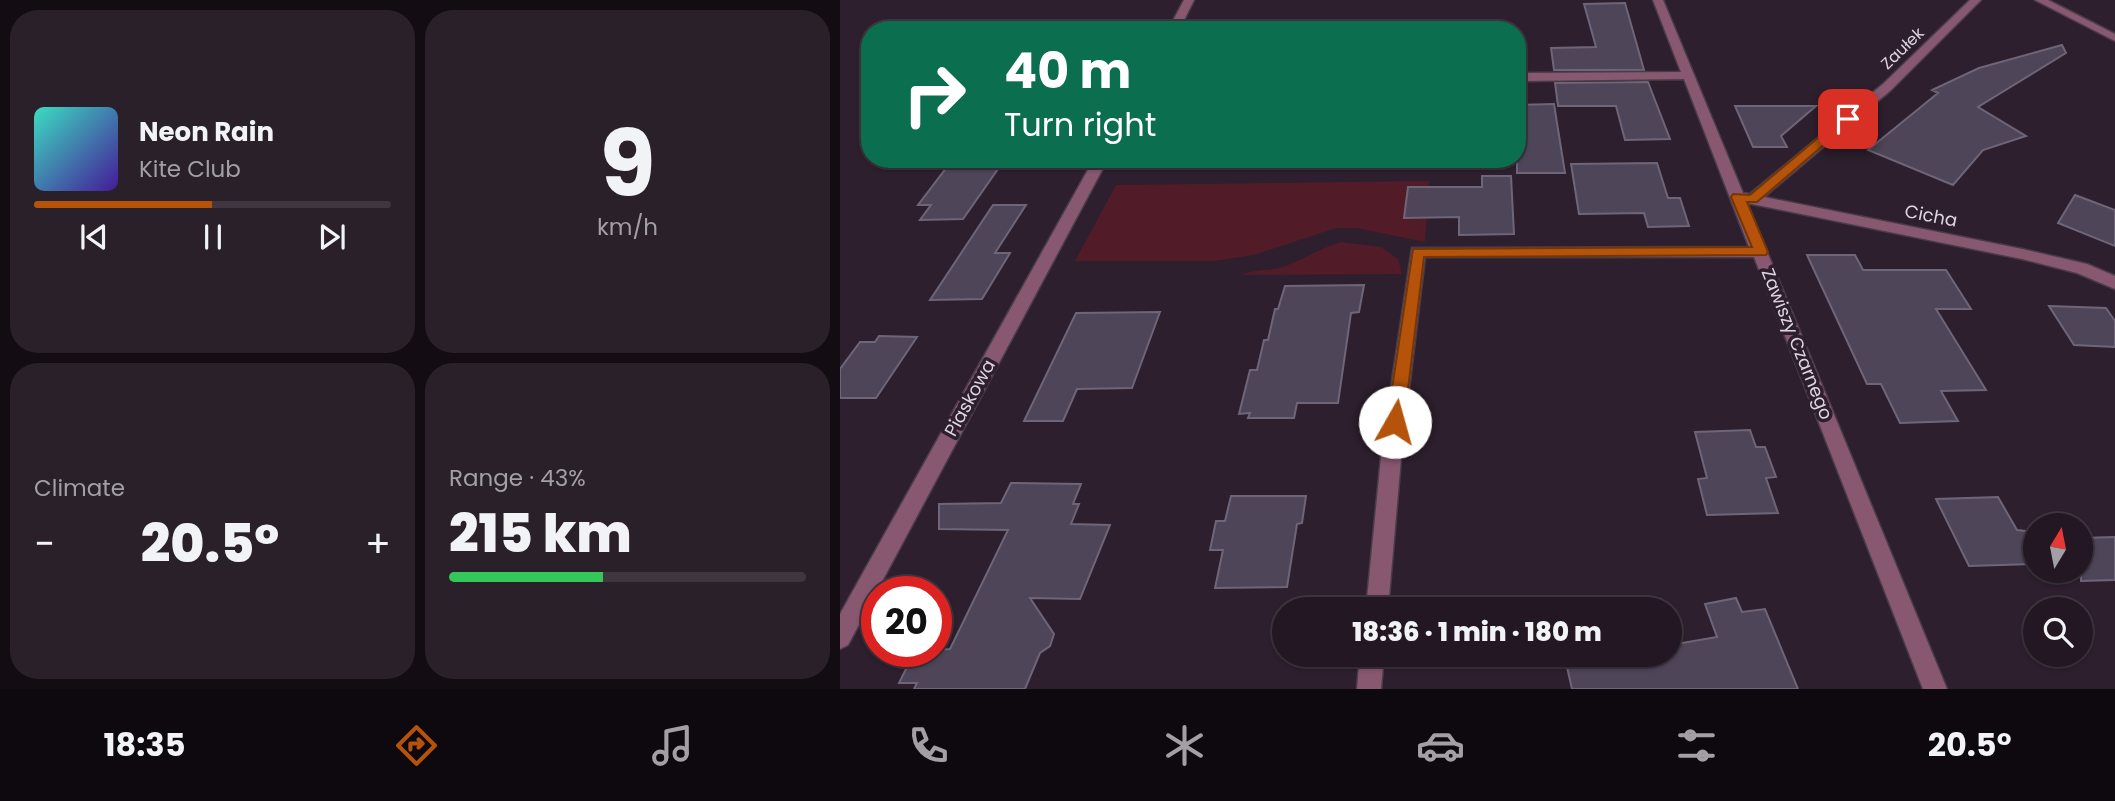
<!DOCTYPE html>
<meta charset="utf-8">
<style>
:root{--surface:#221722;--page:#2a202a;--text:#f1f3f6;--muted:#a29fa5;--line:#3f3640;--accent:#b45309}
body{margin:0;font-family:Poppins,sans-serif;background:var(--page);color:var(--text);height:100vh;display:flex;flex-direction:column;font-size:26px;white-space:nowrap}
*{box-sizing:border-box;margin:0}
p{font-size:23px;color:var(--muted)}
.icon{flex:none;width:38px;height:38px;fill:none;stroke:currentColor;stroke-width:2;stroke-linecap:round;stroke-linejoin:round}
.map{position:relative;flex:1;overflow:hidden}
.drawer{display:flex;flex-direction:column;gap:10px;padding:10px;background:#130d13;width:840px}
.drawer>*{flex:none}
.hud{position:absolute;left:21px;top:21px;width:665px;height:147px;border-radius:28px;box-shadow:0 2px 5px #0004,0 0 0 2px var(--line);background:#0b6e4f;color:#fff;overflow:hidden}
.needle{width:46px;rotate:10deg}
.tools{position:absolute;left:1183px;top:513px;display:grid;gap:14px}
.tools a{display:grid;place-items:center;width:70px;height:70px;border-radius:50%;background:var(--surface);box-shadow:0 2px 5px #0004,0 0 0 2px var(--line);font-size:35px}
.speed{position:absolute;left:21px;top:576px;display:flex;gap:14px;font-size:35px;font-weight:700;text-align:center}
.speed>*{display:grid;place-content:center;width:91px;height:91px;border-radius:50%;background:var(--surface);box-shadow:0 2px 5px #0004,0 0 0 2px var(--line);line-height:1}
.speed .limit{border:10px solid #d22;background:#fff;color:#111}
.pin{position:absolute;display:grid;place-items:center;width:60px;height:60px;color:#fff;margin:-30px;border-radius:14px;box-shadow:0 4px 10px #0006}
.me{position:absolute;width:77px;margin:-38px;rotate:7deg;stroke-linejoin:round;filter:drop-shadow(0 0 5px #0008)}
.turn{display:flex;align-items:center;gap:24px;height:147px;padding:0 28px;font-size:32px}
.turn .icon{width:91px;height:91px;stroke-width:2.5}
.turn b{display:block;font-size:49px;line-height:60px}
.big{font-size:52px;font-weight:800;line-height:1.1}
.drawer .card{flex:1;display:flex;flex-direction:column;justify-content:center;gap:10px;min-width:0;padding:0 24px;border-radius:28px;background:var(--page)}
.drawer .dial{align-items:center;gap:0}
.dial b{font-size:91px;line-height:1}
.song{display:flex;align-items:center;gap:21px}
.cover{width:84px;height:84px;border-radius:10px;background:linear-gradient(135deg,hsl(170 70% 55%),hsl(260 70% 35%))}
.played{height:7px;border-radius:4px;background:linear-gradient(90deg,var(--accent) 50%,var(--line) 50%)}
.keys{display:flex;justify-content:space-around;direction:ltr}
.heat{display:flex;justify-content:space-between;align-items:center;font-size:38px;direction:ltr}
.charge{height:10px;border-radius:5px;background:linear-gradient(90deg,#34c759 43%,var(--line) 0)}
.drawer .tiles{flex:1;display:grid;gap:10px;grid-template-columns:repeat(2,1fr)}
.trip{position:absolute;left:432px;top:597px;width:410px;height:70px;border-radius:35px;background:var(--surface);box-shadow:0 2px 5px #0004,0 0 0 2px var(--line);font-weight:800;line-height:70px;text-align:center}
.tab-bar{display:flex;height:112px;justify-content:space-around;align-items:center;background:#0e090e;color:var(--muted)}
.tab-bar .icon{width:49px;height:49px}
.tab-bar .selected{color:var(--accent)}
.tab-bar b{font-size:32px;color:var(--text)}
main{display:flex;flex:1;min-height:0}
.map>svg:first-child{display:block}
.green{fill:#521b28}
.building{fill:#4e4558;stroke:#6e6579;stroke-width:2}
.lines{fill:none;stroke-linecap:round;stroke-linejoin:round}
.minor-casing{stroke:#493c49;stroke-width:3}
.minor{fill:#885770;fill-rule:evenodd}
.route{fill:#b45309;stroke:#753606;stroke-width:2}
.labels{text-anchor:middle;stroke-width:7;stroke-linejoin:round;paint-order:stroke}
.far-street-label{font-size:16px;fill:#dfd5df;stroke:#2d1f2d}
.street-label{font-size:18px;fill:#dfd5df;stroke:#2d1f2d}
</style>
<main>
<section class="drawer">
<div class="tiles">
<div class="card">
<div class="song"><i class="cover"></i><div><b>Neon Rain</b><p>Kite Club</p></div></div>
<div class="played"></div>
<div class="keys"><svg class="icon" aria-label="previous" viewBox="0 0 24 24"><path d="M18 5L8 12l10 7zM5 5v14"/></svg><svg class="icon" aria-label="pause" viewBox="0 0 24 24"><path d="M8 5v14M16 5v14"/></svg><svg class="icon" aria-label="next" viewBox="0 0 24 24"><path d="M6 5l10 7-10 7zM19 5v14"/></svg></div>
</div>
<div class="card dial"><b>9</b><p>km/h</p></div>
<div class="card"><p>Climate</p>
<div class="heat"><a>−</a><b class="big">20.5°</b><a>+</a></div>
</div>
<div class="card"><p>Range · 43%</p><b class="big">215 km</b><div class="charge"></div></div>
</div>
</section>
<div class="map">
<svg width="1275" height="689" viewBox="0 0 1275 689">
<rect width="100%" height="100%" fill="#2d1f2d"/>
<!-- green -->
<path class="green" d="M589,181l-4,61 -69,-14h-20l-82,27 -40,6h-139l41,-76z
M501,242l40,5 17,12 4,15 -161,1c13,-6 25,-4 38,-7 22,-6 40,-20 62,-26z"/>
<!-- building -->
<path class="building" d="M785,3l19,67h-90l-3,-22 45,-1 -12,-43z
M1222,45l4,8 -88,54 48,29 -43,14 -30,35 -85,-35 70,-57 -6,-3 47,-22z
M808,82l22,57 -45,1 -9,-34h-58l-3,-23z
M714,104l11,69h-48v-68z
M895,106h81l-35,30 6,11h-34z
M125,159h40l-42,60 -43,1 11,-15h-13l32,-42h12z
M817,163l11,35h12l9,28 -41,1 -4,-14 -65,1 -8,-50z
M642,176h29l3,58 -55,1v-18l-55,1 4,-31h74z
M1235,195l40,15v36l-57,-23z
M153,205h33l-31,48h15l-28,46 -52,1z
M967,255h48l8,15h83l25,39h-35l50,81 -45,1 17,30 -58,2 -19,-39h-14z
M524,285l-5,27 -8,1 -13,90h-41l-3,15h-46l2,-5 -11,1 11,-44h7l7,-30h4l7,-31h3l7,-23z
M1209,306l57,2 9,13v26l-41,-2z
M320,312l-28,76 -55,1 -14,32h-39l52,-108z
M39,336l38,1 -41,61h-36v-29l20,-27h15z
M910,430l6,17h9l11,30 -10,1 12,35 -71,2 -9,-36 9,-1 -12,-46z
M171,483l70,1 -8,20h6l-8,20 39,1 -30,74 -50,-1 24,36 -4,12 -10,7 -15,36h-111l3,-6h-18l16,-32 35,-2 58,-119 -69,-1v-25l62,-1z
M391,496h75l-4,27 -5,1 -10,63 -72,1 8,-38h-13l6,-29h9z
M1158,497l19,33 9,1 9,5v28l-66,2 -33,-67z
M1275,537v43l-34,1v-43z
M896,598l6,14 23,-3 33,80h-226l-8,-35h106v-9l47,-8 -12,-33z"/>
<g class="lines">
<!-- minor casing -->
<g class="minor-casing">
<path id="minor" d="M344,0h10l-15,30h-11z
M813,0h10l80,193 7,1 133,-110 87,-84h11l-90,90 -127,107 258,52 65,15 28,12v13l-38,-16 -55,-14 -275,-56 200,486h-24l-169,-432h-329l-23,190 -14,162h-22l16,-162 30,-199 337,-1 -65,-168 -167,2v-8l164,-1z
M1195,0h13l67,34v7z
M254,159h14l-260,486 -8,4v-35z
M520,654h24l-3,35h-24z"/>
</g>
<!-- minor -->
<use href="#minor" class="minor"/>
</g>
<!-- route -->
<path class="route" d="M1004,116l10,3 -97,83h-10l21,50 -2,3 -342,2 -20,165 -2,6h-13l-2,-6 26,-173 339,-2 -21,-50 2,-3 17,1z"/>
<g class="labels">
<!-- far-street labels -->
<g class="far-street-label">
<text transform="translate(1062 48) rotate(-44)" y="6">Zaułek</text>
</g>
<!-- street labels -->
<g class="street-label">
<text transform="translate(1091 216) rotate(11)" y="6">Cicha</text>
<text transform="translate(957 344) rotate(68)" y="6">Zawiszy Czarnego</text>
<text transform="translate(130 398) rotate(-61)" y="6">Piaskowa</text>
</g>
</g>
</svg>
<div class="tools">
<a><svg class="needle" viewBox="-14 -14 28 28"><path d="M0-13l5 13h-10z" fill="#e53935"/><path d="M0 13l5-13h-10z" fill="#a29fa5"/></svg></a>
<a><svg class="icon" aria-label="search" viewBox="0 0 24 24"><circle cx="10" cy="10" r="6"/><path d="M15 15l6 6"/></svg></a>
</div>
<div class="speed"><div class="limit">20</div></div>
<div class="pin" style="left:1008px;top:119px;background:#d93025"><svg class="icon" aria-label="arrive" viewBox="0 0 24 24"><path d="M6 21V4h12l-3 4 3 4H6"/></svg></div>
<svg class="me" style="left:555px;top:422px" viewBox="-20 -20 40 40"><circle r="19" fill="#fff"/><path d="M0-13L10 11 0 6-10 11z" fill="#b45309"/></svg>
<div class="trip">18:36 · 1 min · 180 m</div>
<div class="hud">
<div class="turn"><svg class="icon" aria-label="right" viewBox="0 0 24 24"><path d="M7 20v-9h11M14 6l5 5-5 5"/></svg><div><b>40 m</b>Turn right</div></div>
</div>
</div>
</main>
<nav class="tab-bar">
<b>18:35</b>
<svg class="icon selected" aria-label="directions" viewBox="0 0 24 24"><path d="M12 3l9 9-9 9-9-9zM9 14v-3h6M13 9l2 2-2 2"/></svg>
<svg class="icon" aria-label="music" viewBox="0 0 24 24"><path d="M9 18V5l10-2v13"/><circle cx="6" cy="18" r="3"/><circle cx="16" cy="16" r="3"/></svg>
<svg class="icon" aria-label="phone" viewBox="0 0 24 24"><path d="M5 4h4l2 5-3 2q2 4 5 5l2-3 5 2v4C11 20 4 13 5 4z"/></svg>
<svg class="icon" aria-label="climate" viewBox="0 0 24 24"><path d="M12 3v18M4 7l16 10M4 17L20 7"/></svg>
<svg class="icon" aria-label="car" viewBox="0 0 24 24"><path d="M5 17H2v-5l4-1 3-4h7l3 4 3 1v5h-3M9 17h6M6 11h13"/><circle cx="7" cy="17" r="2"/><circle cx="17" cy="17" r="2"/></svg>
<svg class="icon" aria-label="filters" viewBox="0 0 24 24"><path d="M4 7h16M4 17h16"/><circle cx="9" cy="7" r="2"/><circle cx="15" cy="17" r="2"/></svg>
<b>20.5°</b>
</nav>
